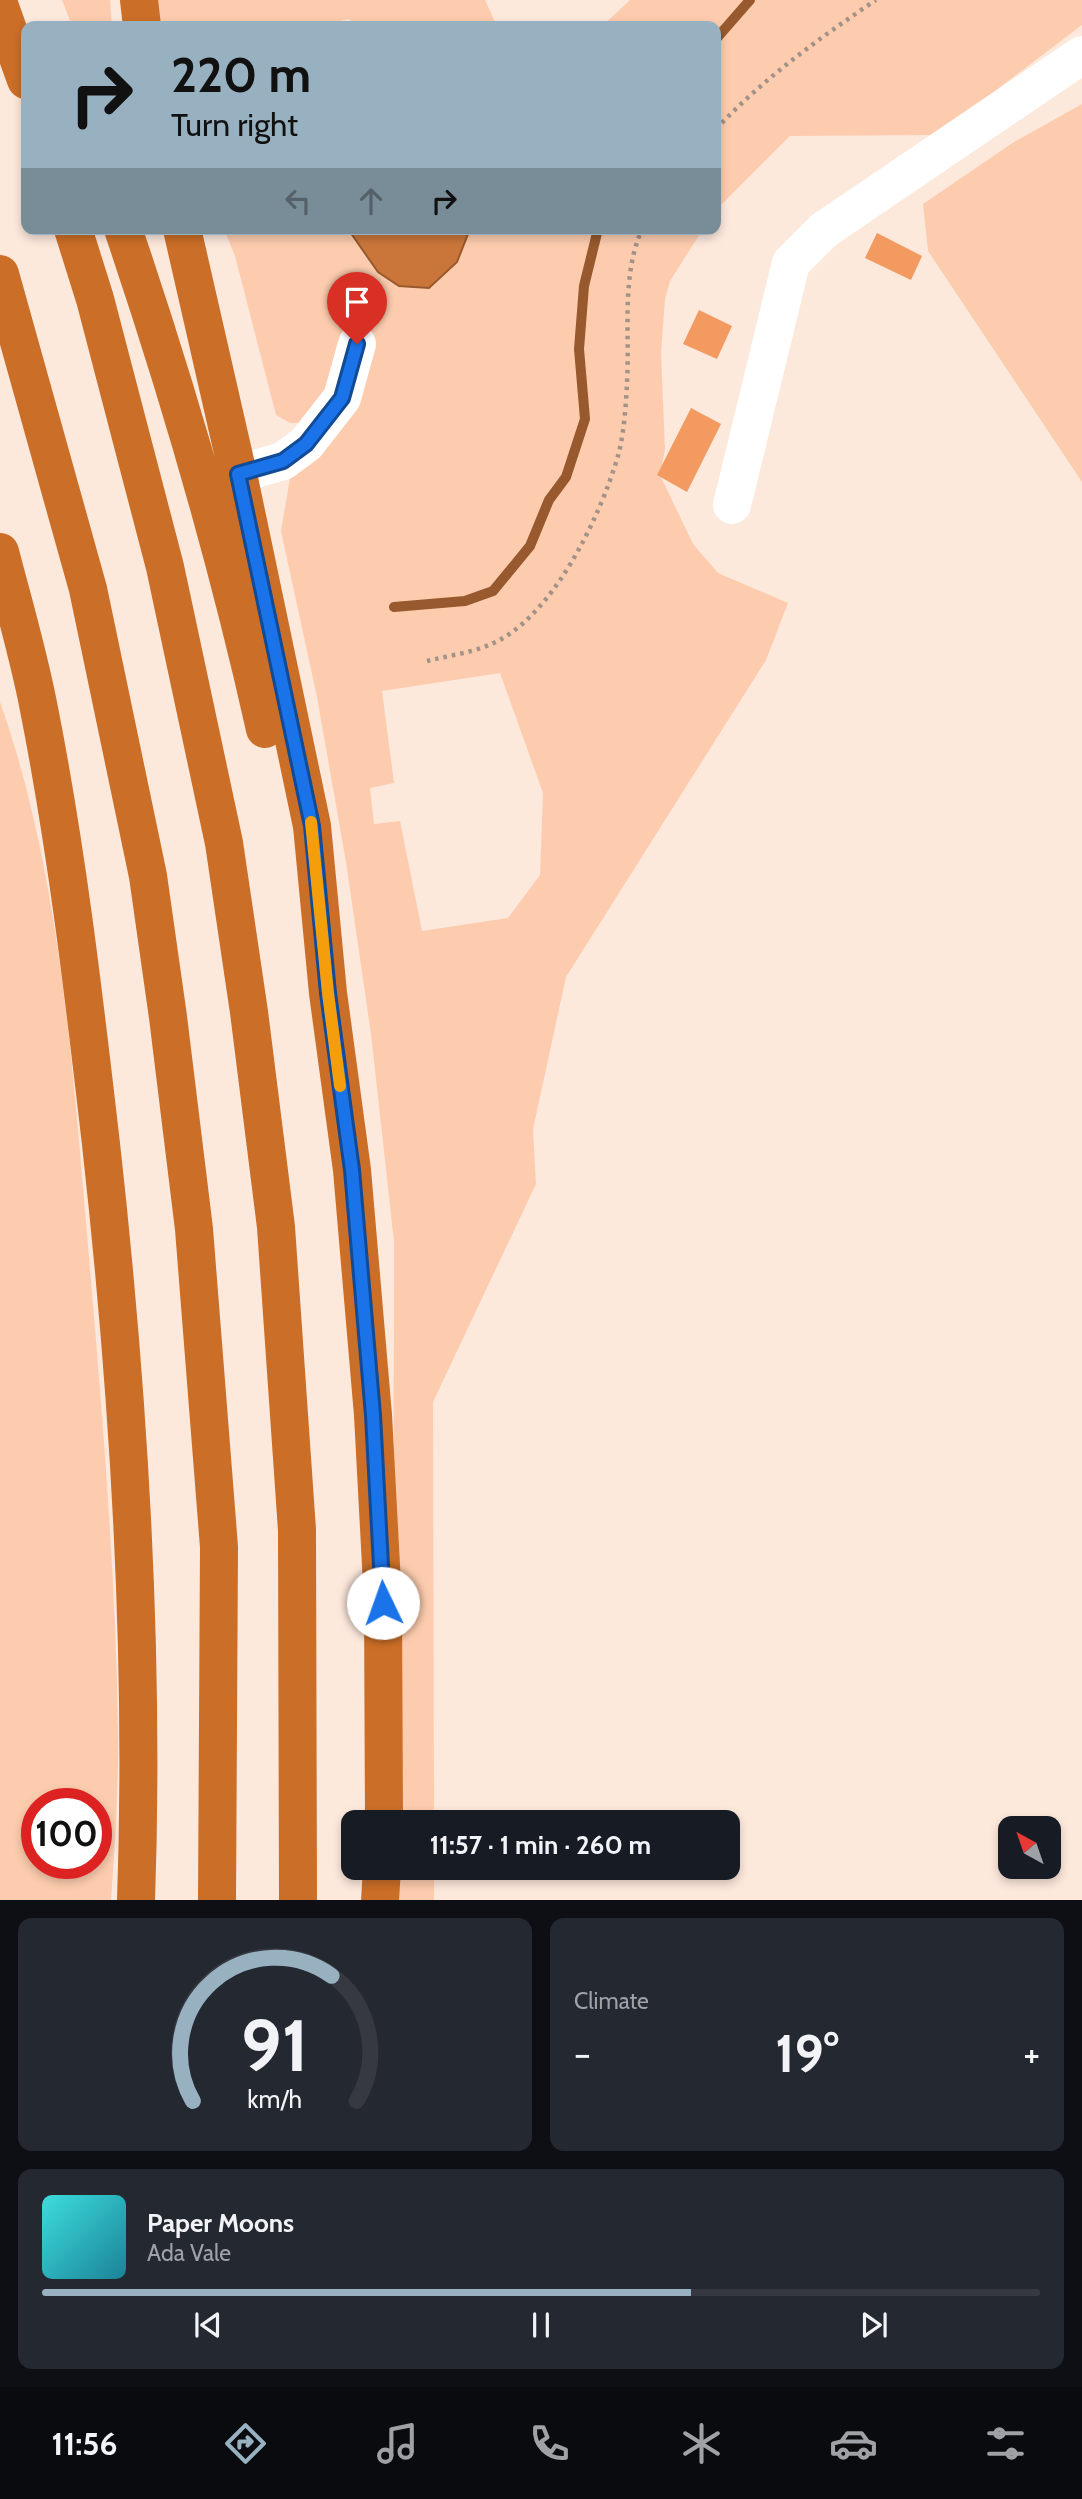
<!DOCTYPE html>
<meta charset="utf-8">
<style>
:root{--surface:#171b24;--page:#242831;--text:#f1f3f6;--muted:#9ea1a6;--line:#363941;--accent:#98b1c0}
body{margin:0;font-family:Cabin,sans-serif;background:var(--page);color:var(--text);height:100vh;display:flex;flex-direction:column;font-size:26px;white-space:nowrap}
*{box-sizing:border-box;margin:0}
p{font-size:23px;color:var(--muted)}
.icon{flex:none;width:38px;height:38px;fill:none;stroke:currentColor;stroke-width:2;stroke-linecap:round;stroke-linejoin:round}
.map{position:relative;height:1900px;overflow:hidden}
.panel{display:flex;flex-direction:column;gap:18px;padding:18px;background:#0d0f14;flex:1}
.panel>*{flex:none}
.banner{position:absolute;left:21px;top:21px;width:700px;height:214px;border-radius:14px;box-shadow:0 4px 10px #0003;background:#98b1c0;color:#111;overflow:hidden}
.needle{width:46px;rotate:320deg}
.fabs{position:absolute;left:998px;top:1816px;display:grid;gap:14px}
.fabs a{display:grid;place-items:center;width:63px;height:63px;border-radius:14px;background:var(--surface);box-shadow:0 4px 10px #0003;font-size:35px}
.speed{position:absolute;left:21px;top:1788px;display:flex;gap:14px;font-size:35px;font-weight:700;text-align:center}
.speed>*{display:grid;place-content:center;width:91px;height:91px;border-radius:50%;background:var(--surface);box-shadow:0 4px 10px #0003;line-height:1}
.speed .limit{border:10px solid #d22;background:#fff;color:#111}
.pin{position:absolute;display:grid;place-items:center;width:60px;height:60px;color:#fff;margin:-72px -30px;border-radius:50% 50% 50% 0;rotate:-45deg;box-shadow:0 0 7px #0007}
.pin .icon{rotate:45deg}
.me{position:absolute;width:77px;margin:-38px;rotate:357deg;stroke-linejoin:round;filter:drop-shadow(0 0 5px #0008)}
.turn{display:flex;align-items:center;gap:24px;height:147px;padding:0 35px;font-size:32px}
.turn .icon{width:91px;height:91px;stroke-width:2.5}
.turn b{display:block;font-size:49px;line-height:60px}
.lanes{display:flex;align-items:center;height:66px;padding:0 35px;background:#0003;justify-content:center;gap:35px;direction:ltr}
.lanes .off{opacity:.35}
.big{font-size:52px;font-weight:700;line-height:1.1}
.panel .card{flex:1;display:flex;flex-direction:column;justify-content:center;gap:10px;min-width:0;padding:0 24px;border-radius:14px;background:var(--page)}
.panel .dial{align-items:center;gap:0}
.dial svg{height:182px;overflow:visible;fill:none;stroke:var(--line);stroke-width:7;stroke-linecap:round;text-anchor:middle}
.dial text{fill:var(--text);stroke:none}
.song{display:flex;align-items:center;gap:21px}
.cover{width:84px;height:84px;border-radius:10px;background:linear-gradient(135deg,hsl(180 70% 55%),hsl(190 70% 35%))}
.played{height:7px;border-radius:4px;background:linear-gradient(90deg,var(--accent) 65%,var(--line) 65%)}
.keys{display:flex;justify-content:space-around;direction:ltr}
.heat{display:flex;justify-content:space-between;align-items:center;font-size:38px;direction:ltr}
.panel .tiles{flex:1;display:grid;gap:18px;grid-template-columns:1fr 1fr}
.card:last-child{grid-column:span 2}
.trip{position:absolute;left:341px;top:1810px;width:399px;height:70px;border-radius:14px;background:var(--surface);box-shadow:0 4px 10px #0003;font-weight:700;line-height:70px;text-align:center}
.tab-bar{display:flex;height:112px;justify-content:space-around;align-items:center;background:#090b0e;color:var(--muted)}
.tab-bar .icon{width:49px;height:49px}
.tab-bar .selected{color:var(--accent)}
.tab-bar b{font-size:32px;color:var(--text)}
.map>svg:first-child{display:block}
.green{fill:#fdccae;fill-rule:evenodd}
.water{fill:#ca763a;stroke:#97592d;stroke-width:2}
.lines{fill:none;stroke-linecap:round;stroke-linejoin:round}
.stream{stroke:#97592d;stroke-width:10}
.building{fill:#f29a60}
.path{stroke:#a39288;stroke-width:4.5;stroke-dasharray:3.5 5;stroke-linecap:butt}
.minor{stroke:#fff;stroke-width:38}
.highway{stroke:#cb6e27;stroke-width:38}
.route-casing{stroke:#114b97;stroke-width:18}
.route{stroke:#1a73e8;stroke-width:12}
.slow{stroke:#f59e0b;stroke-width:12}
</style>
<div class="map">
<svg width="1082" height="1901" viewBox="0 0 1082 1901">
<rect width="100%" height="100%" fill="#fde8dc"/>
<!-- green -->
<path class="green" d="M62,0h48l2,26h-40z
M155,0h330l12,26h-134l-16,-7 -21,7h-168z
M630,0h452v25l-145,110 -147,1 -74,74v-184h-114z
M1082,104v378l-154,-231 -5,-47 91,-62z
M224,229h124l30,43 21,14 58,-24 13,-33h233l-33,52 -5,18 -4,54 4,96 -5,26 33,69 25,29 70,30 -22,57 -200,317 -33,152 3,55 -103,218 1,420h-41l1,-580 -23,-208 -25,-172 -29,-165 -36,-166 9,-53 19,-55h-19l-14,-8 -41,-159zM500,673l43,120 -3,82 -32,43 -86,13 -22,-110 -26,3 -4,-36 24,-5 -12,-92z
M0,702c59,166 72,358 87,532 14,164 28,326 31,491 1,58 -3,117 -7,175h-111zM37,1804h59v60h-59z
M393,1867h41v33h-41z"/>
<!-- water -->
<path class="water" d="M348,229h122l-13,33 -28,26 -30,-2 -21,-14z"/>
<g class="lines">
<!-- stream -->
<path class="stream" d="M716,39l34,-39
M394,607l71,-6 28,-10 37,-45 19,-46 17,-23 19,-58 -6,-70 5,-63 14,-57"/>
</g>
<!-- building -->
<path class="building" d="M877,233l45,23 -11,24 -46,-22z
M699,310l33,16 -15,33 -34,-15z
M691,408l30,16 -34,68 -30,-17z"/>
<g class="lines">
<!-- path -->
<path class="path" d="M716,129c48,-51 102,-90 160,-129
M427,661c20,-5 43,-8 62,-16 63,-25 111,-128 129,-189 6,-22 8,-51 9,-74 3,-50 -6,-105 15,-153"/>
<!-- minor -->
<path class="minor" d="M238,474l45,-13 23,-17 36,-46 15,-54
M732,505l59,-242 33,-33 258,-175"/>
<!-- highway -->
<path class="highway" d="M139,0l3,26
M0,7l26,73
M73,229l22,70 70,268 59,276 25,169 27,215 21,303 1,371
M123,229c56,165 104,330 142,500
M182,229l56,245 74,352 16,167 24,177 21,245 10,188 1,219
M0,274l88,315 60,287 20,141 26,212 25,318 -2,354
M0,552c13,50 28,101 38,152 29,145 46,293 63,440 28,251 44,504 35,757
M380,1901l2,-34"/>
</g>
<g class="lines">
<!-- route casing -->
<g class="route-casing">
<path id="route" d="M357,344l-15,54 -36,46 -23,17 -45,13 74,352 16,167 24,177 21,245 10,188"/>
</g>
<!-- route -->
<use href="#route" class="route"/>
<!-- slow -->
<path class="slow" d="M311,822l17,171 12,93"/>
</g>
</svg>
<div class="fabs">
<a><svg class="needle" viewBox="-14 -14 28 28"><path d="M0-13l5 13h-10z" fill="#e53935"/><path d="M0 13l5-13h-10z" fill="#9ea1a6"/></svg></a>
</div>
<div class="speed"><div class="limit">100</div></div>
<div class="pin" style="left:357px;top:344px;background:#d93025"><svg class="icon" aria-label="arrive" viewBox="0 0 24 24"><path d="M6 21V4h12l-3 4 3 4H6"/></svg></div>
<svg class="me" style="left:383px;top:1603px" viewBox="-20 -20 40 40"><circle r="19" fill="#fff"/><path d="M0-13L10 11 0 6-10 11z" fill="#1a73e8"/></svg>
<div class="trip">11:57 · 1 min · 260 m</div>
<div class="banner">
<div class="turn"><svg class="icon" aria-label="right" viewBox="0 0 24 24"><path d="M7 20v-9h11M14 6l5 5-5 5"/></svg><div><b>220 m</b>Turn right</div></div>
<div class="lanes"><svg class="icon off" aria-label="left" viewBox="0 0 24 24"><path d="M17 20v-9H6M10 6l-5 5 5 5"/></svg><svg class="icon off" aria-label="ahead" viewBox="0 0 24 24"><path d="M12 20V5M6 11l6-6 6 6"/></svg><svg class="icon" aria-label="right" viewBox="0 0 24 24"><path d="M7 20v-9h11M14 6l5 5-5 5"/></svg></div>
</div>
</div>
<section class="panel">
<div class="tiles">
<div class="card dial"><svg viewBox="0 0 100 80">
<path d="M14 69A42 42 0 1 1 86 69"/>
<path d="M14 69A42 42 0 0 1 75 14" stroke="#98b1c0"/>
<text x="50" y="56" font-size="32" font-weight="700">91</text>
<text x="50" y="72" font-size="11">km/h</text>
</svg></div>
<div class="card"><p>Climate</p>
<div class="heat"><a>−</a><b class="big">19°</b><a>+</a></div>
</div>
<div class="card">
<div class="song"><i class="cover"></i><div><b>Paper Moons</b><p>Ada Vale</p></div></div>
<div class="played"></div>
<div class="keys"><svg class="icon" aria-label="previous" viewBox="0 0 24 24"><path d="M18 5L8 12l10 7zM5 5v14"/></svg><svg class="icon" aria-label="pause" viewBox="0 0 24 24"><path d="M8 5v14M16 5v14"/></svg><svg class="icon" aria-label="next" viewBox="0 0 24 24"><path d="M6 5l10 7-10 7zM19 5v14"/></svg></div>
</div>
</div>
</section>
<nav class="tab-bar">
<b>11:56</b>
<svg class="icon selected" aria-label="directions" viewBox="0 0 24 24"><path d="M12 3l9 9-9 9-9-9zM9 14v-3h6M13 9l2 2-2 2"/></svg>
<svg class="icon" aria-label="music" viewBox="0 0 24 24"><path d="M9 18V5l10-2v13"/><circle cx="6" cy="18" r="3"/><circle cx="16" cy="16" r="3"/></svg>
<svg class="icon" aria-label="phone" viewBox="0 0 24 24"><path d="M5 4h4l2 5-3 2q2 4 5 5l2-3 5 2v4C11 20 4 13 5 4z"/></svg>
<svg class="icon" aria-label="climate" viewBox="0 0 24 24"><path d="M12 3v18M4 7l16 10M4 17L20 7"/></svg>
<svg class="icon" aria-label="car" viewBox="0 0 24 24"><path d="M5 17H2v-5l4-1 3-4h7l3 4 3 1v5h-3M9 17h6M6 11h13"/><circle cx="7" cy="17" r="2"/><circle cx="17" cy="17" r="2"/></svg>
<svg class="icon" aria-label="filters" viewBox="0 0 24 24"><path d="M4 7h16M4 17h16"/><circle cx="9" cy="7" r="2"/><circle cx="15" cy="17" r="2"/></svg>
</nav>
